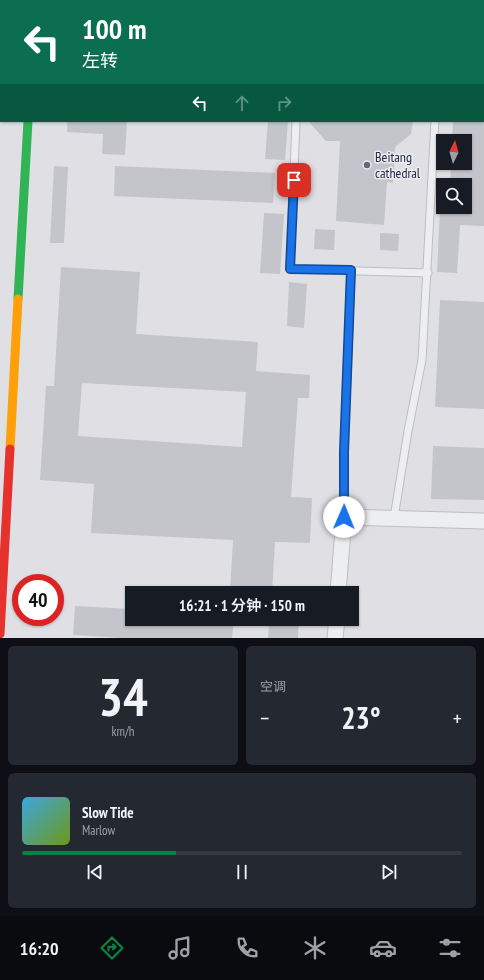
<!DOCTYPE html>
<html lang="zh">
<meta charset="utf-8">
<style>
:root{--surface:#171b24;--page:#242831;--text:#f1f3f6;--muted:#9ea1a6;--line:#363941;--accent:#0b8043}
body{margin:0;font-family:"PT Sans Narrow","Noto Sans SC",sans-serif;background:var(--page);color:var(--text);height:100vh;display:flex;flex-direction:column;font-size:15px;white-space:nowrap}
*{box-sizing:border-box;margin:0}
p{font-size:13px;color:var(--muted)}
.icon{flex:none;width:22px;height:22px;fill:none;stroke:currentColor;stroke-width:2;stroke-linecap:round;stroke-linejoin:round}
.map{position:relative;height:638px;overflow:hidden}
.details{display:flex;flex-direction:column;gap:8px;padding:8px;background:#0d0f14;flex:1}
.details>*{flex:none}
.hud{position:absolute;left:0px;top:0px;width:484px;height:122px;box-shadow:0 1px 3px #0004;background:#0b6e4f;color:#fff;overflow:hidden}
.needle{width:26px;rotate:5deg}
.buttons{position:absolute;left:436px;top:134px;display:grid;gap:8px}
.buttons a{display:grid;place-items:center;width:36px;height:36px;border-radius:0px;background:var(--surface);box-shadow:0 1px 3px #0004;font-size:20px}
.speed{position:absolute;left:12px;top:574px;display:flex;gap:8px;font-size:20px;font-weight:700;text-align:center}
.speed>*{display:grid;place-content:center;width:52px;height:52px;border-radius:50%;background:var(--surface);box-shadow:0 1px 3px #0004;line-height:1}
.speed .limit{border:6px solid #d22;background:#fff;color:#111}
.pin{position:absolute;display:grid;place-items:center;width:34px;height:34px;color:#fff;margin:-17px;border-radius:8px;box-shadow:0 2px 6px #0006}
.me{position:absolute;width:44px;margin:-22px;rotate:1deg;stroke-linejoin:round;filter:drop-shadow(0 0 3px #0008)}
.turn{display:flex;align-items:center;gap:14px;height:84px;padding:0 16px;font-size:18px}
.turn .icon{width:52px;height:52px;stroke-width:2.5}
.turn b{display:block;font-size:28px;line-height:34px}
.lanes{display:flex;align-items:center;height:38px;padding:0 16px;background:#0003;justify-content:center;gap:20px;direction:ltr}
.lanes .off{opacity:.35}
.big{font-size:30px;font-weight:600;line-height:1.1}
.details .widget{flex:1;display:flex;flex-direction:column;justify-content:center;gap:6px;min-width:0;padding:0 14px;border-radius:6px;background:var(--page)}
.details .dial{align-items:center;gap:0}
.dial b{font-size:52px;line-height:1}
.song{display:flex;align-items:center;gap:12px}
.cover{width:48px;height:48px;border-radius:6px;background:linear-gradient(135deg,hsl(200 70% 55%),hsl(80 70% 35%))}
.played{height:4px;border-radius:2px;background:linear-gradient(90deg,var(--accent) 35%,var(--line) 35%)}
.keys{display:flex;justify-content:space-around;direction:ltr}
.heat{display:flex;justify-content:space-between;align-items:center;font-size:22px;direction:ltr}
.details .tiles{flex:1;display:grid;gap:8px;grid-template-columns:1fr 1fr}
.widget:last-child{grid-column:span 2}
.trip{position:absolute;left:125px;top:586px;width:234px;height:40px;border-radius:0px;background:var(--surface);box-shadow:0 1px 3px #0004;font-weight:600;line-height:40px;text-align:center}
.tab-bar{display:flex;height:64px;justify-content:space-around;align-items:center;background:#090b0e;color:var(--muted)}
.tab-bar .icon{width:28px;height:28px}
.tab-bar .current{color:var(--accent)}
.tab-bar b{font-size:18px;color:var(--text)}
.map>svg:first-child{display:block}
.building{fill:#c4c5cb;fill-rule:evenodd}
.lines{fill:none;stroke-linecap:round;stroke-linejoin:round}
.lane-casing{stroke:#bdbdc2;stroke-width:9}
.street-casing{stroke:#bdbdc2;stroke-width:17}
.lane{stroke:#edeef1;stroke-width:7}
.street{stroke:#edeef1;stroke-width:15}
.fast{stroke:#30b455;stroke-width:9}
.slow{stroke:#ff9f0a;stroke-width:9}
.jam{stroke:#e5322d;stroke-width:9}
.route-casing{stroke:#114b97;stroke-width:10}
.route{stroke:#1a73e8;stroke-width:7}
.poi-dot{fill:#666877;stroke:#ebedf4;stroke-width:1.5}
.labels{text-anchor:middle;stroke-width:3;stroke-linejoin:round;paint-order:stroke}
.poi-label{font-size:14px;fill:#25283d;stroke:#ebedf4;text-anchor:start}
</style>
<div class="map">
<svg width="484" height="638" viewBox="0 0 484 638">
<rect width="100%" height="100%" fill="#dfdfe4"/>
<!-- building -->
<path class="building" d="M67,121h60l-2,34 -23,-1 1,-20 -36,-2z
M268,121h20l-3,39 -20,-1z
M308,121h105l-2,13 -16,13 -2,36 -6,-1 -3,43 -48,-4 4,-80h-14z
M453,121h31v105l-24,-1 -3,48 -20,-1 4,-83h2v18h22v-22h-15l1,-22h14v-22h-13z
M54,166l14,1 -4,76h-14z
M115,166l160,7 -2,30 -159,-7z
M264,213l20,1 -4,60 -20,-1z
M315,229l20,1 -1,20 -20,-1z
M380,233l19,1 -1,17 -18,-1z
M61,267l79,5 -4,62 122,8 -2,29 54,4 -1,23h-11l-7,99 21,1 -2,45 -35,-1 -3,51 -42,-1 3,-52 -142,-7 3,-49 -54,-4 6,-94h8zM82,383l164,9 -4,55 -164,-11z
M289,282l18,2 -3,44 -17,-2z
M440,300l44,2v107l-49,-2z
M433,446l51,2v52l-53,-1z
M75,606l57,3v10h102l-2,19h-110l-49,-3z
M269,619h30l-1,19h-30z"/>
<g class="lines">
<!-- lane casing -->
<g class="lane-casing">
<path id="lane" d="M441,1v-1
M296,121l-6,148 138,4
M394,518l14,-87 14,-71 13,-239"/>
</g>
<!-- street casing -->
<g class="street-casing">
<path id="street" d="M338,593l6,-76 140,4
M335,638l2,-19"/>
</g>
<!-- lane -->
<use href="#lane" class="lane"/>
<!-- street -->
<use href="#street" class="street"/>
<!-- fast -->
<path class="fast" d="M35,0v1
M18,299l10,-178
M348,352l3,-82"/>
<!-- slow -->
<path class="slow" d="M10,449l8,-150
M344,517v-65l4,-100"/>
<!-- jam -->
<path class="jam" d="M0,634l10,-185"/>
</g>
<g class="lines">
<!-- route casing -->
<g class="route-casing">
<path id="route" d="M294,180l-4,89 61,1 -7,182v65"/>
</g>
<!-- route -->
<use href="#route" class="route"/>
</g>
<!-- markers -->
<circle class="poi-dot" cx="367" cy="165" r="4"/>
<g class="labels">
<!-- poi labels -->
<g class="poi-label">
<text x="375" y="162">Beitang<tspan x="375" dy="16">cathedral</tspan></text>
</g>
</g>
</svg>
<div class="buttons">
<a><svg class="needle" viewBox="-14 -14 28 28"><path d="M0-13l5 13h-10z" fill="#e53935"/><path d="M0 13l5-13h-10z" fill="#9ea1a6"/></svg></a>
<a><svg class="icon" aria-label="search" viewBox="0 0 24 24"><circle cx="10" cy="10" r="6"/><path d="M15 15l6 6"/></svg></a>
</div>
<div class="speed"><div class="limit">40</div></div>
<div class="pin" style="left:294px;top:180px;background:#d93025"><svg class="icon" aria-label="arrive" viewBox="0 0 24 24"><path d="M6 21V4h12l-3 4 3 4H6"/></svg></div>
<svg class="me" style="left:344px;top:517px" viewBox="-20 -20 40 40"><circle r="19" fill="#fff"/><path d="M0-13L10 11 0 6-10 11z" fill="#1a73e8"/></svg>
<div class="trip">16:21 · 1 分钟 · 150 m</div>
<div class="hud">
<div class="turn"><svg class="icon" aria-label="left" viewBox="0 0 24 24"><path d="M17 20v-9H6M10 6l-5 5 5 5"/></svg><div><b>100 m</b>左转</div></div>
<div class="lanes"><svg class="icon" aria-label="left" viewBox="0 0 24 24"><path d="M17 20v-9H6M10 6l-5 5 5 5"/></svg><svg class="icon off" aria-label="ahead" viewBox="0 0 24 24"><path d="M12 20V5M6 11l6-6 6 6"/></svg><svg class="icon off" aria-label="right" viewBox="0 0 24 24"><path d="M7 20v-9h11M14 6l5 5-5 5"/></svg></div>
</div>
</div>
<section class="details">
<div class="tiles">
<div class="widget dial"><b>34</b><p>km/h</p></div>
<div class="widget"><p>空调</p>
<div class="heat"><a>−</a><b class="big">23°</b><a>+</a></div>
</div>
<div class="widget">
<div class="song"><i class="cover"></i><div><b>Slow Tide</b><p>Marlow</p></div></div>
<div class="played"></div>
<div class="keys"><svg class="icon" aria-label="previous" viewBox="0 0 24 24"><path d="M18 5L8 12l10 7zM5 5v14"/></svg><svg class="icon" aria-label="pause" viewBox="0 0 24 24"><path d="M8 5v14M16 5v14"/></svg><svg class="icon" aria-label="next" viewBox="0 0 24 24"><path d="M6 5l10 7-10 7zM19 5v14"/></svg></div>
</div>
</div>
</section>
<nav class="tab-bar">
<b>16:20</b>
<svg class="icon current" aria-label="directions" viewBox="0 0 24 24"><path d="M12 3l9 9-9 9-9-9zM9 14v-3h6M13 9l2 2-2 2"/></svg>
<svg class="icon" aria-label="music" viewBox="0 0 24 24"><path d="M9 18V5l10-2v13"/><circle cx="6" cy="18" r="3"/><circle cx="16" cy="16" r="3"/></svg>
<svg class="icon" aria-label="phone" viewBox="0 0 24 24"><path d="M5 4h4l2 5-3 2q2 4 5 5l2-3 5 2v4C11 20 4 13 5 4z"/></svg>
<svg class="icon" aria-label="climate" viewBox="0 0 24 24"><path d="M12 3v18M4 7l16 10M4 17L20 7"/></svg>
<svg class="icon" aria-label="car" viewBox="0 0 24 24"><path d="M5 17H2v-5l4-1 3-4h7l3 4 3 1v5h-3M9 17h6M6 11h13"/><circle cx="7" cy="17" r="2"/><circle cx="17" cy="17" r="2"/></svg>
<svg class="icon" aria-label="filters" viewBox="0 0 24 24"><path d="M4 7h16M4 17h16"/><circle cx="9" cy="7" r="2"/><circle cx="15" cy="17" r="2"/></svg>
</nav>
